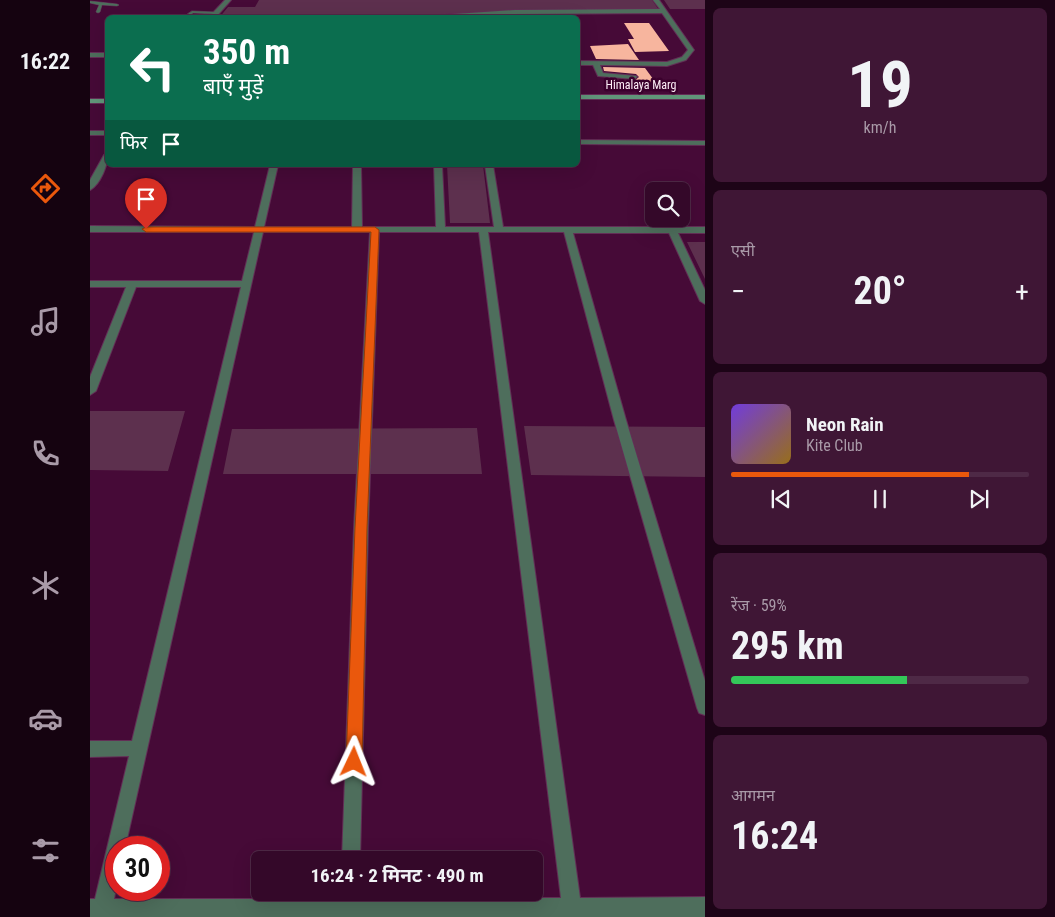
<!DOCTYPE html>
<html lang="hi">
<meta charset="utf-8">
<style>
:root{--surface:#340829;--page:#3f1635;--text:#f1f3f6;--muted:#a99aa8;--line:#4e2946;--accent:#ea580c}
body{margin:0;font-family:"Roboto Condensed","Noto Sans Devanagari",sans-serif;background:var(--page);color:var(--text);height:100vh;display:flex;flex-direction:column;font-size:19px;white-space:nowrap}
*{box-sizing:border-box;margin:0}
p{font-size:16px;color:var(--muted)}
.icon{flex:none;width:28px;height:28px;fill:none;stroke:currentColor;stroke-width:2;stroke-linecap:round;stroke-linejoin:round}
.map{position:relative;flex:1;overflow:hidden}
.panel{display:flex;flex-direction:column;gap:8px;padding:8px;background:#1d0417;width:350px}
.panel>*{flex:none}
.top-card{position:absolute;left:15px;top:15px;width:475px;height:152px;border-radius:8px;box-shadow:0 5px 20px #0002,0 0 0 1px var(--line);background:#0b6e4f;color:#fff;overflow:hidden}
.tools{position:absolute;left:555px;top:182px;display:grid;gap:10px}
.tools a{display:grid;place-items:center;width:45px;height:45px;border-radius:8px;background:var(--surface);box-shadow:0 5px 20px #0002,0 0 0 1px var(--line);font-size:25px}
.speed{position:absolute;left:15px;top:836px;display:flex;gap:10px;font-size:25px;font-weight:700;text-align:center}
.speed>*{display:grid;place-content:center;width:65px;height:65px;border-radius:50%;background:var(--surface);box-shadow:0 5px 20px #0002,0 0 0 1px var(--line);line-height:1}
.speed .limit{border:8px solid #d22;background:#fff;color:#111}
.pin{position:absolute;display:grid;place-items:center;width:42px;height:42px;color:#fff;margin:-51px -21px;border-radius:50% 50% 50% 0;rotate:-45deg;box-shadow:0 0 5px #0007}
.pin .icon{rotate:45deg}
.me{position:absolute;width:55px;margin:-28px;rotate:2deg;stroke-linejoin:round;filter:drop-shadow(0 0 4px #0008)}
.turn{display:flex;align-items:center;gap:18px;height:105px;padding:0 15px;font-size:22px}
.turn .icon{width:65px;height:65px;stroke-width:2.5}
.turn b{display:block;font-size:35px;line-height:42px}
.then{display:flex;align-items:center;height:48px;padding:0 15px;background:#0003;gap:10px;font-size:19px}
.big{font-size:38px;font-weight:700;line-height:1.1}
.panel .widget{flex:1;display:flex;flex-direction:column;justify-content:center;gap:8px;min-width:0;padding:0 18px;border-radius:8px;background:var(--page)}
.panel .dial{align-items:center;gap:0}
.dial b{font-size:65px;line-height:1}
.song{display:flex;align-items:center;gap:15px}
.cover{width:60px;height:60px;border-radius:8px;background:linear-gradient(135deg,hsl(260 70% 55%),hsl(40 70% 35%))}
.played{height:5px;border-radius:2px;background:linear-gradient(90deg,var(--accent) 80%,var(--line) 80%)}
.keys{display:flex;justify-content:space-around;direction:ltr}
.heat{display:flex;justify-content:space-between;align-items:center;font-size:28px;direction:ltr}
.charge{height:8px;border-radius:4px;background:linear-gradient(90deg,#34c759 59%,var(--line) 0)}
.trip{position:absolute;left:161px;top:851px;width:292px;height:50px;border-radius:8px;background:var(--surface);box-shadow:0 5px 20px #0002,0 0 0 1px var(--line);font-weight:700;line-height:50px;text-align:center}
main{display:flex;flex:1;min-height:0}
.tabs{display:flex;flex-direction:column;width:90px;justify-content:space-around;align-items:center;background:#150310;color:var(--muted)}
.tabs .icon{width:35px;height:35px}
.tabs .selected{color:var(--accent)}
.tabs b{font-size:22px;color:var(--text)}
.map>svg:first-child{display:block}
.green{fill:#5d304e}
.building{fill:#f7b59e}
.lines{fill:none;stroke-linecap:round;stroke-linejoin:round}
.lane-casing{stroke:#632e56;stroke-width:1}
.street-casing{stroke:#632e56;stroke-width:2}
.secondary-casing{stroke:#632e56;stroke-width:2}
.lane{fill:#4e6e5c;fill-rule:evenodd}
.street{fill:#4e6e5c;fill-rule:evenodd}
.secondary{fill:#61967a;fill-rule:evenodd}
.route{fill:#ea580c;stroke:#983908}
.labels{text-anchor:middle;stroke-width:5;stroke-linejoin:round;paint-order:stroke}
.far-street-label{font-size:12px;fill:#feeef8;stroke:#3b002d}
</style>
<main>
<nav class="tabs">
<b>16:22</b>
<svg class="icon selected" aria-label="directions" viewBox="0 0 24 24"><path d="M12 3l9 9-9 9-9-9zM9 14v-3h6M13 9l2 2-2 2"/></svg>
<svg class="icon" aria-label="music" viewBox="0 0 24 24"><path d="M9 18V5l10-2v13"/><circle cx="6" cy="18" r="3"/><circle cx="16" cy="16" r="3"/></svg>
<svg class="icon" aria-label="phone" viewBox="0 0 24 24"><path d="M5 4h4l2 5-3 2q2 4 5 5l2-3 5 2v4C11 20 4 13 5 4z"/></svg>
<svg class="icon" aria-label="climate" viewBox="0 0 24 24"><path d="M12 3v18M4 7l16 10M4 17L20 7"/></svg>
<svg class="icon" aria-label="car" viewBox="0 0 24 24"><path d="M5 17H2v-5l4-1 3-4h7l3 4 3 1v5h-3M9 17h6M6 11h13"/><circle cx="7" cy="17" r="2"/><circle cx="17" cy="17" r="2"/></svg>
<svg class="icon" aria-label="filters" viewBox="0 0 24 24"><path d="M4 7h16M4 17h16"/><circle cx="9" cy="7" r="2"/><circle cx="15" cy="17" r="2"/></svg>
</nav>
<div class="map">
<svg width="615" height="917" viewBox="0 0 615 917">
<rect width="100%" height="100%" fill="#460a37"/>
<!-- green -->
<path class="green" d="M169,0h393l7,10h-138l-150,8h-152l9,-11h27z
M574,0h41v9h-35z
M357,165h36l7,58h-40z
M597,242h18v37z
M0,411h95l-17,60 -78,-1z
M434,426l181,1v50l-174,-2z
M387,428l5,46h-259l9,-45z"/>
<!-- building -->
<path class="building" d="M534,23h25l20,28 -34,1 -7,-13h6z
M538,44l11,16 -43,-1 -6,-13z
M513,67l42,1 14,19h-35l-2,-3h-8l-8,-5 28,2 5,-4 -3,-3 -32,-3z"/>
<g class="lines">
<!-- lane casing -->
<g class="lane-casing">
<path id="lane" d="M0,1l27,3 2,1 -2,1 -15,-1 -2,7 -2,1 -2,-1 3,-7 -9,-2z
M102,11l24,1 2,1 -2,1 -23,-1 -7,5h-4z"/>
</g>
<!-- street casing -->
<g class="street-casing">
<path id="street" d="M135,0h6l-16,18h-7z
M563,0h6l35,50 -8,10 -19,6 -67,-1 3,8 33,3 1,1 -3,2 -36,-3 -5,-11h-15v-4l89,1 15,-5 6,-7 -26,-37 -147,1 -119,4 119,-8 145,-1z
M0,53h18v4h-18z
M0,131h18v4h-18z
M488,140l127,1v4l-127,-1z
M18,153c0,11 -7,31 -18,37v-10l14,-25z
M180,165h8l-14,62h88l1,-62h8l1,62h74l-2,-62h8l3,62h49l-9,-62h8l10,62h202v6h-27l27,57v14l-5,-3 -31,-68h-96l53,187 79,261v34l-6,-2 -2,-5 -83,-288 -50,-188h-76l92,666 125,-1v20h-615v-18h5l34,-143 -39,1v-16h42l109,-454h-105l-40,104 -6,4v-18l36,-90h-36v-6h152l12,-49h-164v-6l165,1zM173,232h107l-16,296 -12,332h18l8,-332 11,-296h100l82,666h-201v-6h-20v7h-226l2,-11v-40h9z"/>
</g>
<!-- secondary casing -->
<g class="secondary-casing">
<path id="secondary" d="M488,95h127v4h-127z
M0,99h18v4h-18z"/>
</g>
<!-- lane -->
<use href="#lane" class="lane"/>
<!-- street -->
<use href="#street" class="street"/>
<!-- secondary -->
<use href="#secondary" class="secondary"/>
</g>
<!-- route -->
<path class="route" d="M285,227l4,3 -12,298 -5,234 -2,5 -6,2 -5,-2 -3,-5 9,-234 16,-296h-225l-4,-3 4,-2z"/>
<g class="labels">
<!-- far-street labels -->
<g class="far-street-label">
<text x="551" y="89">Himalaya Marg</text>
</g>
</g>
</svg>
<div class="tools">
<a><svg class="icon" aria-label="search" viewBox="0 0 24 24"><circle cx="10" cy="10" r="6"/><path d="M15 15l6 6"/></svg></a>
</div>
<div class="speed"><div class="limit">30</div></div>
<div class="pin" style="left:56px;top:229px;background:#d93025"><svg class="icon" aria-label="arrive" viewBox="0 0 24 24"><path d="M6 21V4h12l-3 4 3 4H6"/></svg></div>
<svg class="me" style="left:264px;top:762px" viewBox="-20 -20 40 40"><path d="M0-17L14 15 0 8-14 15z" fill="#ea580c" stroke="#fff" stroke-width="4"/></svg>
<div class="trip">16:24 · 2 मिनट · 490 m</div>
<div class="top-card">
<div class="turn"><svg class="icon" aria-label="left" viewBox="0 0 24 24"><path d="M17 20v-9H6M10 6l-5 5 5 5"/></svg><div><b>350 m</b>बाएँ मुड़ें</div></div>
<div class="then">फिर<svg class="icon" aria-label="arrive" viewBox="0 0 24 24"><path d="M6 21V4h12l-3 4 3 4H6"/></svg></div>
</div>
</div>
<section class="panel">
<div class="widget dial"><b>19</b><p>km/h</p></div>
<div class="widget"><p>एसी</p>
<div class="heat"><a>−</a><b class="big">20°</b><a>+</a></div>
</div>
<div class="widget">
<div class="song"><i class="cover"></i><div><b>Neon Rain</b><p>Kite Club</p></div></div>
<div class="played"></div>
<div class="keys"><svg class="icon" aria-label="previous" viewBox="0 0 24 24"><path d="M18 5L8 12l10 7zM5 5v14"/></svg><svg class="icon" aria-label="pause" viewBox="0 0 24 24"><path d="M8 5v14M16 5v14"/></svg><svg class="icon" aria-label="next" viewBox="0 0 24 24"><path d="M6 5l10 7-10 7zM19 5v14"/></svg></div>
</div>
<div class="widget"><p>रेंज · 59%</p><b class="big">295 km</b><div class="charge"></div></div>
<div class="widget"><p>आगमन</p><b class="big">16:24</b></div>
</section>
</main>
